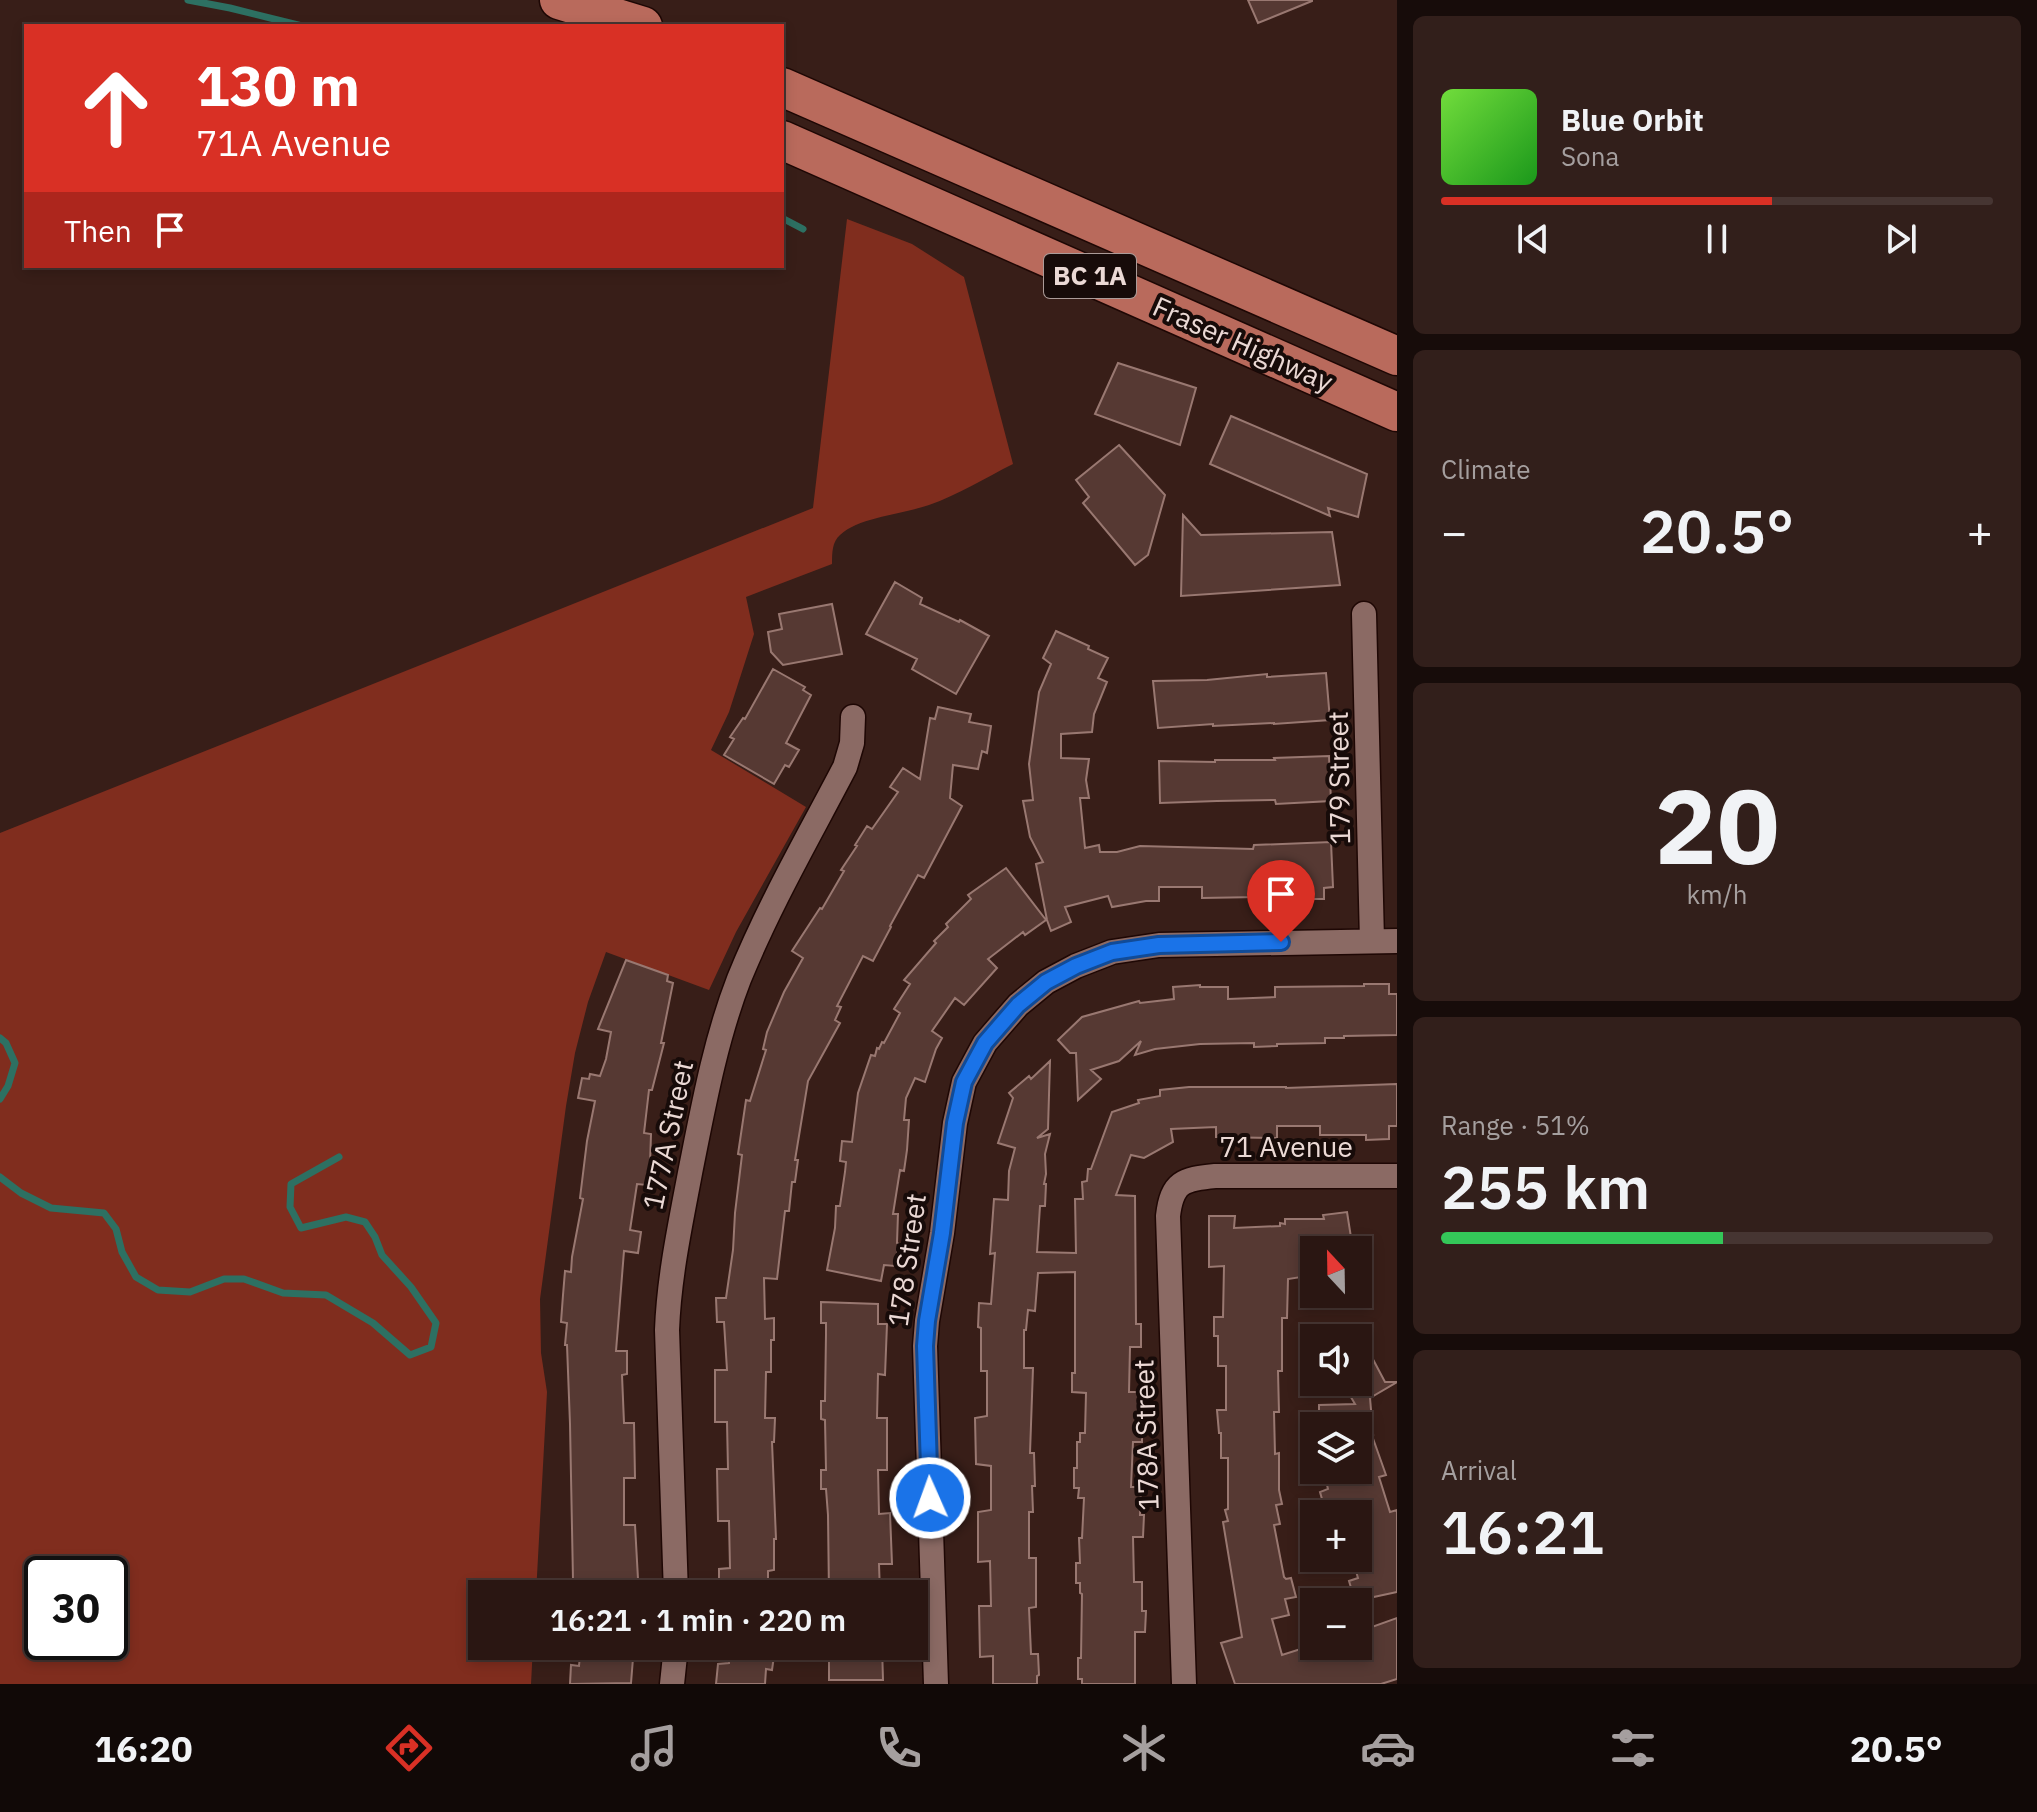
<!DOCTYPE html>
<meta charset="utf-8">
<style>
:root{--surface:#2a1612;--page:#321f1b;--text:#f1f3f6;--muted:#a59f9f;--line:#463532;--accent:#d93025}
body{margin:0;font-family:"IBM Plex Sans",sans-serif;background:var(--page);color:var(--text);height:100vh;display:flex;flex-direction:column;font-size:30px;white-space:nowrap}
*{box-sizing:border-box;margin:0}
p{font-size:26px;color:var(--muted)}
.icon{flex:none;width:44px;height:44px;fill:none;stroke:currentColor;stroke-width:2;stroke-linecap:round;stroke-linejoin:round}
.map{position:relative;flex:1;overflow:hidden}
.panel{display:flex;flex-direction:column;gap:16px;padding:16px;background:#170c0a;width:640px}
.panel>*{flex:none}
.top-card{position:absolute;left:24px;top:24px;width:760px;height:244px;border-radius:0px;box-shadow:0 4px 12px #0003,0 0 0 2px var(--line);background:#d93025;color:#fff;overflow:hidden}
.needle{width:52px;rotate:338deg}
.buttons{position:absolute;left:1300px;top:1236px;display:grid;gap:16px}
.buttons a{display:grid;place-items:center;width:72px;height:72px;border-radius:0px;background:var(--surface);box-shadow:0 4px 12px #0003,0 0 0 2px var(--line);font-size:40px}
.speed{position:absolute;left:24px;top:1556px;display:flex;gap:16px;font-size:40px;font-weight:700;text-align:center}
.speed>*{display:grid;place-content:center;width:104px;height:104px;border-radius:50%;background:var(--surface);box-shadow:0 4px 12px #0003,0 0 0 2px var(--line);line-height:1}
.speed .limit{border:4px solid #111;border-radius:12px;background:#fff;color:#111}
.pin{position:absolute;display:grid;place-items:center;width:68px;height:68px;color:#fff;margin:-82px -34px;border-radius:50% 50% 50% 0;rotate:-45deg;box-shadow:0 0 8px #0007}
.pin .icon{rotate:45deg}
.me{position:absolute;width:88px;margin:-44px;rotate:358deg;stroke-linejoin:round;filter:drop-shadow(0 0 6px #0008)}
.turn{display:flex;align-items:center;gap:28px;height:168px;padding:0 40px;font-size:36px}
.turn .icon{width:104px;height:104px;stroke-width:2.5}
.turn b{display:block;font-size:56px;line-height:68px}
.then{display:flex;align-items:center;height:76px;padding:0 40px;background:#0003;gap:16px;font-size:30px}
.big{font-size:60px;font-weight:600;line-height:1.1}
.panel .tile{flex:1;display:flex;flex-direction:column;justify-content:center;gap:12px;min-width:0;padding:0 28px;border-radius:12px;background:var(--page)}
.panel .dial{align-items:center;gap:0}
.dial b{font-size:104px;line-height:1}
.song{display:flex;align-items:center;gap:24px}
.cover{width:96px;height:96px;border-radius:12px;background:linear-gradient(135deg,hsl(100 70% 55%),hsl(120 70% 35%))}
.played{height:8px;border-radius:4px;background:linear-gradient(90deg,var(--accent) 60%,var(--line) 60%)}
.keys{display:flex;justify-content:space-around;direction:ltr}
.heat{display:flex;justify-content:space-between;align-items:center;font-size:44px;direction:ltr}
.charge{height:12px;border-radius:6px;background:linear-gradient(90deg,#34c759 51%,var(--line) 0)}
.trip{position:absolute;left:468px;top:1580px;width:460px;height:80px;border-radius:0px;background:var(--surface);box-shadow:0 4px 12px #0003,0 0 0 2px var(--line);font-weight:600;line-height:80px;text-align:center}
.tabs{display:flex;height:128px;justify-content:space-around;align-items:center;background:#110907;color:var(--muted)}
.tabs .icon{width:56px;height:56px}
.tabs .current{color:var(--accent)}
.tabs b{font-size:36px;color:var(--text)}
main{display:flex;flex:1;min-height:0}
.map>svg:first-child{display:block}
.green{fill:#802d1e;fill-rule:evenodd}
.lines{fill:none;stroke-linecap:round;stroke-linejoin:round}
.stream{stroke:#2d7062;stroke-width:7}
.building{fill:#563933;stroke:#997871;stroke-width:2}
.street-casing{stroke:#1e0704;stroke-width:27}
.primary-casing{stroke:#1e0704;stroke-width:41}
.street{stroke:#8b6a64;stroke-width:24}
.primary{stroke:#b96a5c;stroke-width:38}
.route-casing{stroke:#114b97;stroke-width:20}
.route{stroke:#1a73e8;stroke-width:14}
.labels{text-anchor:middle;stroke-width:8;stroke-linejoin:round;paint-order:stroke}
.shield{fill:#170b09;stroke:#ab9b98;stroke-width:2}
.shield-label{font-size:26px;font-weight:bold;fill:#ebd9d5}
.street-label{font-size:28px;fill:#ebd9d5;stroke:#170b09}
</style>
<main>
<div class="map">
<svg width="1397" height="1684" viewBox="0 0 1397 1684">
<rect width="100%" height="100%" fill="#381e18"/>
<!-- green -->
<path class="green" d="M847,219l65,25 52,33 49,187c-28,14 -55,31 -84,41 -25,9 -70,12 -89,30 -8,7 -8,18 -8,29l-86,33 8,37 -25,78 -18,38 95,57 -70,125 -27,58 -103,-38 -18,50 -13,51 -9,53 -26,193 1,54 6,39 -11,202h-54v52h51l-2,38h-531v-851l813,-325zM42,1574h68v68h-68z"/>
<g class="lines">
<!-- stream -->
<path class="stream" d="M188,0l42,8 72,18
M782,218l21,11
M0,1038l6,5 9,20 -7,23 -8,13
M0,1177l21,16 30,15 53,5 12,16 6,23 14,25 22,13 32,2 34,-13h20l39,14 43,2 47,28 37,32 21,-8 5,-24 -25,-36 -29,-32 -7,-18 -10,-15 -19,-5 -45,11 -11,-21 1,-23 48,-27"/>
</g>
<!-- building -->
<path class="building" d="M1248,0h64v1l-54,22z
M1118,363l78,25 -16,57 -85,-31z
M1231,416l136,58 -9,43 -30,-9 2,8 -120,-52z
M1119,445l46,50 -17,60 -13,10 -52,-62 6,-6 -13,-17z
M1183,515l18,20 131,-3 8,53 -159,11z
M895,582l27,16 -2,6 39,18 1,-2 29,16 -33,58 -44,-25 5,-10 -51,-25z
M832,604l10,50 -59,11 -12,-13 -3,-20 14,-3 -3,-15z
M1056,631l33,15 -1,3 20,9 -10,20 9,4 -13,32 -2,18 -31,2v24l28,1 -3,21 3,18h-9l5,50 14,-3 1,7h17l23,-6 113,3 1,-4 77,-3 2,45 -9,1v11h-21v-12h-44l-1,10 -56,1v-11h-43v14h-13l-34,6 -4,-11 -43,11 6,15 -20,9 -4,-11 -11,-56 7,-2 -13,-25 -7,-36 10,-1 -4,-36 10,-72 12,-28 -8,-6z
M773,669l32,18 -2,3 8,5 -25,48 13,7 -10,17 -4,-2 -11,19 -50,-29 10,-16 -4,-2 13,-19 2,1z
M1326,673l4,47 -56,4v-1l-61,3v-2l-55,4 -5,-47 54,-1 60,-6v3z
M938,707l33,7 -2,8 22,4 -4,27 -5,-2 -4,18 -25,-4 -3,33 12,8 -38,72 -6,-3 -28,51 1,1 -18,34 -10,-5 -26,50 4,1 -6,13 5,3 -32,58 -13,79h3l-3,22h-3l-3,29h-4l-8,68 -13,-1 1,41 9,-1v22h-3v32h-5l-1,46h10l-1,24h-2l4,97h-2v31l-6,1v19l-49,1v-22l11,-1 -1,-47h-11l-1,-52h11l-1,-47h-12v-52h12l-3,-48h-7l-1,-24h10l7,-48 2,-37 7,-58 -4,-1 8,-54 4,1 16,-51 -3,-1 4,-17 17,-40 19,-34 -11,-7 28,-43 2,1 22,-38 -3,-1 16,-24 -2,-1 12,-19 5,3 26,-37 -8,-5 13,-19 17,11 10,-61 5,1z
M1329,756l2,45 -55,3 -1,-4 -58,1 -57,2 -1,-42 56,1v-2h60l-1,-2z
M1006,868l40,52 -21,15 -2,-3 -35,27 9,9 -33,37 -9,-7 -23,33 10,7 -6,11 -11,33 -10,-4 -9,20 -2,22h5l-2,30 -3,21 -4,-1 -7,44h5l-1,29 2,1 -4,22 -11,-1 -3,16 -54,-11 8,-42 1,-22h4l5,-34 1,-10 -6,-1 2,-20 10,1 6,-49 13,-38 4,1 2,-8 2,1 3,-7 2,1 16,-30 -6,-4 16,-25 -6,-4 32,-37 -2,-2 14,-14 -2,-3 25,-25 -3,-4z
M626,960l42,15 -1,6 6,2 -12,60h3l-12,47h-3l-5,43 7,1 -1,30 -3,21 -10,-1 -7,46 11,2 -3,21 -14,-2 -8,100h11v23l-5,1 2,48h10l1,55h-11v47h11l3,54h-12v15h-43v-14h-10l-3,-156 -3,-79h-2l2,-22 -6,-1 2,-27 2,-24 6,1 1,-15 11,-58 -3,-1 7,-57 8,-40 -17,-3 4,-20 7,1 1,-5 10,2 6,-17 5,-27 -13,-3z
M1364,984h25v10h8v41l-53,1v2h-19v5l-48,1v2l-23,1v-4l-54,1 -45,5 -20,6 6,-14 -22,20 -28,9 10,9 -23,21 -2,-47h-6l-12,-13 24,-23 57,-16 1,2 34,-4 -1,-12 27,-2v2h28v12l47,-2v-10l89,-1z
M1050,1061l-2,68 -11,9 13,-4 -5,20 1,20 -2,10h2l-1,22h-5l-3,46 39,1 -1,-54h8l-1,-17 5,-1 1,-12h3l21,-57 27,-9 -1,-3 22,-4v-6l29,-3h97v1l111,-4v42h-8v13l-23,1v-5h-46v-9h-43v12l-61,-1v-10l-45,2 2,13 -29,16 -13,-3 -15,40 19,1 1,128h5v23h-11l-1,45h9v27h4v23h-9l-2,45h10l-1,28h4l-1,22h-10l1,45h8v29h4l-1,21h-10v52h-53v-5h-4v-21h3l1,-64 -2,-1v-10h-4v-20h4l-1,-25h3l2,-40h-6l1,-10h-5v-20h3v-26h3v-9h5l1,-40 -14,-1v-19h3v-101l-37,1 -3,38 -7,-1 -2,20h-2v38h9l-3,85h4l1,33h-3l1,26h-4v46h7v49l-7,1 2,46h7l1,21 -2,1v8h-44v-28l-13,1 -1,-51h12l-1,-45 -12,1v-50l13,-2v-44l-15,-2 -1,-46 12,-2v-45h-6v-43l-3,-1 1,-24 12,1 4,-51 -5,1 4,-55 14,1 1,-29 6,-23 -17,-5 15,-45 -4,-5 20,-17 2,3z
M1347,1212l6,38h-39v25l-26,4 -1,39h-5v53h-4l1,41h-5l1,42 4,-1v37l3,14 -6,1 4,19 -6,1 10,52 2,2 5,-1 5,19 -11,2 4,16 -17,4 10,36 28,-9h48v-14l39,-14v61l-16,5h-146l-14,-41 21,-6 -19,-115 5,-1 -3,-11 3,-1v-51h-7v-25h-2l-2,-23h9v-44h-8v-30h-4v-19h9l1,-51 -15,1v-51h26l-1,12 46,-2v-3l5,1v-5h39l-1,-4z
M821,1302l57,2v20h9l-2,51 -7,-1 -1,44h10v52h-9l1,44 11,-1 2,51h-13l1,30h-51l-1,-79 -2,-26h-5v-19h5l-1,-50 -4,-1v-18h4l1,-67v-11h-5z
M1358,1331l27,51h12l-27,16 3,35 -3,-3 16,45 -7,2 11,35 7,-2v82l-42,9 -6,-20 9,-3 -5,-17 5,-2v-56l-32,10 -6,-21 8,-3 -2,-8 4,-1 -3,-10h31v-44h-39v-21l36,-1 -13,-22h16z
M585,1646h49l-3,37 -61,1 1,-19 8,1 1,-11h4z
M730,1646l45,3 -3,21 -6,-1 -1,15h-49l2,-20 11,-1z
M838,1646h44l1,34h-54v-19h4v-11l6,1z"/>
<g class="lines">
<!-- street casing -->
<g class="street-casing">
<path id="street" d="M1364,614l8,327
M676,1594l-9,-264c2,-53 13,-104 23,-157 13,-65 25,-132 49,-194 30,-74 70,-143 106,-212l7,-24 1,-26
M672,1684l4,-38
M936,1684l-11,-338 2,-25 15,-88 13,-110 9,-41 21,-39 33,-38 28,-23 30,-16 36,-14 47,-7 238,-4
M1184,1684l-16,-468c4,-34 15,-37 47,-40h182"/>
</g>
<!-- primary casing -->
<g class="primary-casing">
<path id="primary" d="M559,0l84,26
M782,87l615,269
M782,140l615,272"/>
</g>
<!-- street -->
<use href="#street" class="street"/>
<!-- primary -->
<use href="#primary" class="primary"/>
</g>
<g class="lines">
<!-- route casing -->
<g class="route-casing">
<path id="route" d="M930,1498l-5,-152 2,-25 15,-88 13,-110 9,-41 21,-39 33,-38 28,-23 30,-16 36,-14 47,-7 122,-3"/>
</g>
<!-- route -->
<use href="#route" class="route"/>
</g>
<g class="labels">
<!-- shield labels -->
<rect class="shield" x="1044" y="254" width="92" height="44" rx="6"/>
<g class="shield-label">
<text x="1090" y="285">BC 1A</text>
</g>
<!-- street labels -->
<g class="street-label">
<text transform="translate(1243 344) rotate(24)" y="10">Fraser Highway</text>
<text transform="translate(1339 778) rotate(-91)" y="10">179 Street</text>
<text transform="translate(668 1135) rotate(-78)" y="10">177A Street</text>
<text x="1286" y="1157">71 Avenue</text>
<text transform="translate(907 1260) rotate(-82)" y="10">178 Street</text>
<text transform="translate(1146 1435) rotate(-92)" y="10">178A Street</text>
</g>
</g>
</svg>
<div class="buttons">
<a><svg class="needle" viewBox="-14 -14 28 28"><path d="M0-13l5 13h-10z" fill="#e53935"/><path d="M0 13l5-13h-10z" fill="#a59f9f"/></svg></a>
<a><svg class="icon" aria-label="sound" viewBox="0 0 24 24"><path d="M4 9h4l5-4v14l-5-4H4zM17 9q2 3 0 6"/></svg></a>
<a><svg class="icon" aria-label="layers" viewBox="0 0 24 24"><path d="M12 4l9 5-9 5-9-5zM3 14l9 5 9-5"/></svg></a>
<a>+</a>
<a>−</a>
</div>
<div class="speed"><div class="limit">30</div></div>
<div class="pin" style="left:1281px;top:942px;background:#d93025"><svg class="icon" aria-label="arrive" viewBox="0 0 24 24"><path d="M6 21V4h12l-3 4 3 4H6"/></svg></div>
<svg class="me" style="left:930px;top:1498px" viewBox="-20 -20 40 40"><circle r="17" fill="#1a73e8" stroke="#fff" stroke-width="3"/><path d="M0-11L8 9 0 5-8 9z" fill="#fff"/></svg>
<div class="trip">16:21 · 1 min · 220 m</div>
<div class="top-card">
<div class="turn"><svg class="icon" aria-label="ahead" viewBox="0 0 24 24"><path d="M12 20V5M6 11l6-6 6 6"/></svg><div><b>130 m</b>71A Avenue</div></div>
<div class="then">Then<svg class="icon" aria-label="arrive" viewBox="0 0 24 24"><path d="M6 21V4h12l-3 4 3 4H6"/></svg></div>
</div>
</div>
<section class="panel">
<div class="tile">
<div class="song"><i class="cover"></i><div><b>Blue Orbit</b><p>Sona</p></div></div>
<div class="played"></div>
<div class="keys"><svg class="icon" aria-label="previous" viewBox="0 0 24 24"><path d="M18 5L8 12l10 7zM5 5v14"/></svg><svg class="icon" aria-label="pause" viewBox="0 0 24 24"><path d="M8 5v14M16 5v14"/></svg><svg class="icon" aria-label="next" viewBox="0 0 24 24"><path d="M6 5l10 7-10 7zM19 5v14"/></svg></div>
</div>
<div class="tile"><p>Climate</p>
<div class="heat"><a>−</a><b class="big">20.5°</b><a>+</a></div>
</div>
<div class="tile dial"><b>20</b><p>km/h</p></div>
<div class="tile"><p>Range · 51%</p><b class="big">255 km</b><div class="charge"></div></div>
<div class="tile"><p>Arrival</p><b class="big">16:21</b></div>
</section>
</main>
<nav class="tabs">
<b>16:20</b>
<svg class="icon current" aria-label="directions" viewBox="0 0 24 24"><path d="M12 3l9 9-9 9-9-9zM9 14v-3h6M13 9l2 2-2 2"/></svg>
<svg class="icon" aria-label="music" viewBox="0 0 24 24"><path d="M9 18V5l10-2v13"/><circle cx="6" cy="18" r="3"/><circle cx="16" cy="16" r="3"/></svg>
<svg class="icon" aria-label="phone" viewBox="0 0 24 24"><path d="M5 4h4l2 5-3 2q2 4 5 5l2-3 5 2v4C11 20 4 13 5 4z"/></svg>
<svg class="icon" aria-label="climate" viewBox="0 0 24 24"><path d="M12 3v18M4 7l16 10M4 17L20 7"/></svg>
<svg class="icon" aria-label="car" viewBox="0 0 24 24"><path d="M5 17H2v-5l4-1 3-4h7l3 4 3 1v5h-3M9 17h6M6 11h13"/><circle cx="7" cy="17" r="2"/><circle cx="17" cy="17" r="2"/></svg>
<svg class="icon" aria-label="filters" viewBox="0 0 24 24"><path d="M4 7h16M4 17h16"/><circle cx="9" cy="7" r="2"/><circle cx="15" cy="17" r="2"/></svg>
<b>20.5°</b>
</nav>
